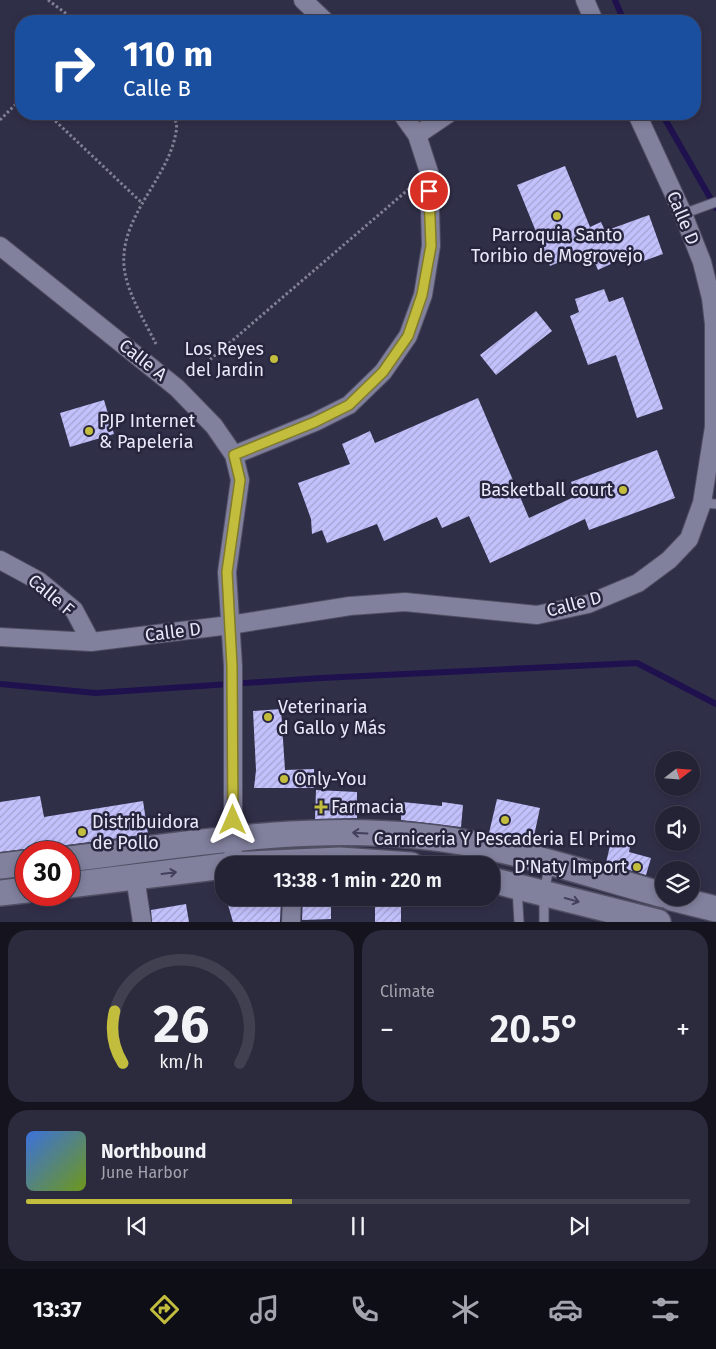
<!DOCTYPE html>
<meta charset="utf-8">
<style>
:root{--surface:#242336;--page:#2c2b3e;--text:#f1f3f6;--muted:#a3a4ad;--line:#414051;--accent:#c3bd3e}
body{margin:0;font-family:"Fira Sans",sans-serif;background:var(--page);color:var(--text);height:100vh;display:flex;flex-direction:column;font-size:19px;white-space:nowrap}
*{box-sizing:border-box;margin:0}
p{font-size:16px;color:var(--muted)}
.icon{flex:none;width:28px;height:28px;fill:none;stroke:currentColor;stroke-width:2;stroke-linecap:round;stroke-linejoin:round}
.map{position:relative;height:922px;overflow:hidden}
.sheet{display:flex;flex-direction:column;gap:8px;padding:8px;background:#14131e;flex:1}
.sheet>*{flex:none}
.hud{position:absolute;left:15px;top:15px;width:686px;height:105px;border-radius:20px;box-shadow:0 2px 8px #0003,0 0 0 1px var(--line);background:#1a4fa0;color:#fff;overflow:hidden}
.needle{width:32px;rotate:73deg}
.buttons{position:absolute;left:655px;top:751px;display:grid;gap:10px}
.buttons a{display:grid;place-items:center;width:45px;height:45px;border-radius:50%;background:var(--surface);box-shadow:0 2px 8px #0003,0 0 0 1px var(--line);font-size:25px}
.speed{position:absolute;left:15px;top:841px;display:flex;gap:10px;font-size:25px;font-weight:700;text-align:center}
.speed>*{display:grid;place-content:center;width:65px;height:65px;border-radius:50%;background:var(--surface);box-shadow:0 2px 8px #0003,0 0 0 1px var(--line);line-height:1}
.speed .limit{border:8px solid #d22;background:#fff;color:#111}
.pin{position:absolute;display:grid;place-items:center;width:42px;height:42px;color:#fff;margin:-21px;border:2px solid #fff;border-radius:50%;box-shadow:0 1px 5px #0007}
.me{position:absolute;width:55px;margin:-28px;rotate:0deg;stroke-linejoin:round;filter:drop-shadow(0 0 4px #0008)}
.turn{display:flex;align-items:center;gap:18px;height:105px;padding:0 25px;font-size:22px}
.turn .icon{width:65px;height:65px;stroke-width:2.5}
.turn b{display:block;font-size:35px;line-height:42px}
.big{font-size:38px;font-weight:600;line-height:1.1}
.sheet .tile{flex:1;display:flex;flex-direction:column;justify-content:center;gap:8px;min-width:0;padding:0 18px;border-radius:20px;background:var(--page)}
.sheet .dial{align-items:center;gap:0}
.dial svg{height:130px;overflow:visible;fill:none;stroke:var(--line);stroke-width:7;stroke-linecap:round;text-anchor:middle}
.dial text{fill:var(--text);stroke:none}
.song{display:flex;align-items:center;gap:15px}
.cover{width:60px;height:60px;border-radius:8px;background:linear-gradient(135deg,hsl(220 70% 55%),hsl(80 70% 35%))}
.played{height:5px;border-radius:2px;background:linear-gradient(90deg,var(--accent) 40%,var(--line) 40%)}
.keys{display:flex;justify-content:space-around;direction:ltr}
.heat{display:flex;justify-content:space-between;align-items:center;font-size:28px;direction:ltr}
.sheet .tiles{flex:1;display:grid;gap:8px;grid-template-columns:1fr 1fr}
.tile:last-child{grid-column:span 2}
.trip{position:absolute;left:215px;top:856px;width:285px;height:50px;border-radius:20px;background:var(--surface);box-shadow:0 2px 8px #0003,0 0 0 1px var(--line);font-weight:600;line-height:50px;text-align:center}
.tab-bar{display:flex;height:80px;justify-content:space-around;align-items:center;background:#0e0e16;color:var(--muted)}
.tab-bar .icon{width:35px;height:35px}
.tab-bar .active{color:var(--accent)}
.tab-bar b{font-size:22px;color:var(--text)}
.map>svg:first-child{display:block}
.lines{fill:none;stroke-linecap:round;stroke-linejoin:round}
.stream{stroke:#1f114d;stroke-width:6}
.building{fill:url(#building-hatch)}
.service-casing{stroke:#4f4e63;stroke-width:11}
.minor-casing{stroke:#4f4e63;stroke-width:20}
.secondary-casing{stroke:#4f4e63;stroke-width:28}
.path{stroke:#818196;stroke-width:3;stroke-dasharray:2.5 2.5;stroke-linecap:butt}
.service{stroke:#81809d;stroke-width:9}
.minor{stroke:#81809d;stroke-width:18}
.secondary{stroke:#81809d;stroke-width:25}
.oneway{stroke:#42405a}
.route-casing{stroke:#7f7b28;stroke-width:12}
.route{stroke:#c3bd3e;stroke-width:9}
.poi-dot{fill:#c3bd3e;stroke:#27253d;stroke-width:2}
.labels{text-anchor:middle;stroke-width:5;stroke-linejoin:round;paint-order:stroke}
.street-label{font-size:18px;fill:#e9e9fa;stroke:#27253d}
.poi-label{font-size:18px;fill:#e9e9fa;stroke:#27253d;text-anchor:start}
</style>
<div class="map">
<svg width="716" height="922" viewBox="0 0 716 922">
<defs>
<pattern id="building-hatch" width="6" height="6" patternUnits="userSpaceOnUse" patternTransform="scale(1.25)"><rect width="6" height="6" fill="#c3c1fc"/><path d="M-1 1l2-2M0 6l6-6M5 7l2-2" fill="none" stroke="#a4a2d0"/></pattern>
</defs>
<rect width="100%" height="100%" fill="#302f48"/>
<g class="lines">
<!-- stream -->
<path class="stream" d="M615,0l9,21
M662,114l54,94
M0,684l96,9 225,-15 316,-15 79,41"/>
</g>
<!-- building -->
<path class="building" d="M565,166l25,61 11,-5 4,9 44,-16 14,39 -25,9 -4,-10 -36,17 -9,-20 -39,16 -33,-81z
M604,289l5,13 14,-5 40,112 -26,9 -21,-63 -28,10 -18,-49 9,-4 -4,-13z
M536,311l16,20 -56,44 -16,-20z
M478,398l51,120 47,-22 -5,-14 86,-32 18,48 -86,32 -4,-11 -95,44 -21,-47 -27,12 -5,-11 -53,24 -7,-17 -50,19 -5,-13 -10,4 -1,-15 -13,-36 52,-19 -8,-20 28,-13 5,12z
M104,400l10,34 -44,13 -10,-34z
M281,709l4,61 29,-1v19h-60l2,-18 -3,-59z
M316,790l41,2v26l-42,1z
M40,796l4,21 99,-16 5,33 -81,11 -11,7h-21l-10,-3 -25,3v-50z
M497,799l43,9 -7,33 -44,-8z
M402,802l40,4v-4l21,3 -2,22 -60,-7z
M612,837l19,5 -2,10 22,6 -5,17 -40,-12z
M226,898h55l-1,24h-47z
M303,898h28v21l-29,1z
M186,904l3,18h-37l-1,-12z
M401,904v18h-26v-17z"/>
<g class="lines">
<!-- service casing -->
<g class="service-casing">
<path id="service" d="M683,214l33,-12
M702,503l14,1
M517,888l2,34
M544,922v-30l6,-29"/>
</g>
<!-- minor casing -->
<g class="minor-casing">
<path id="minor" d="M303,0l22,21
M585,0l9,21
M402,114l15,21
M0,246l177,142 37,38 20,29 6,25 -13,92 6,94v184
M234,455l81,-33 34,-17 34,-33 25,-36 15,-41 8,-49 -2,-74 -12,-37 31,-21
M0,560l39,21 35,29 17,32
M0,637l91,5 139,-17 120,-19 55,-4 132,13 51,-11 50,-21 31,-23 20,-21 13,-36 12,-76v-103l-3,-26 -9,-36 -19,-48 -46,-100
M135,877l7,45
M291,922l1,-24"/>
</g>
<!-- secondary casing -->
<g class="secondary-casing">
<path id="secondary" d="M69,859c115,-14 233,-35 349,-23 84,8 165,37 246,59
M229,865l111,-5 71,5
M0,866l26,-3
M491,880l167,42
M69,885l155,-19
M0,893l26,-3
M672,898l44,11"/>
</g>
<!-- path -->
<path class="path" d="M48,0l28,21
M48,114l94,89
M0,120l21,-21
M156,344c-11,-22 -30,-53 -32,-78 -4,-51 44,-86 52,-134 2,-5 -1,-13 -3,-18
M191,376l219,-188"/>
<!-- service -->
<use href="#service" class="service"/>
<!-- minor -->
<use href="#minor" class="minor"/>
<!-- secondary -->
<use href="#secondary" class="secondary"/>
</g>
<!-- one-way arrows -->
<defs><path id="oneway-shaft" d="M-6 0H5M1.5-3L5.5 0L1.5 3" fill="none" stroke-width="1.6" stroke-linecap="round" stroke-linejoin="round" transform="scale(1.25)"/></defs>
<g class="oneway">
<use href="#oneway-shaft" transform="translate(360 833) rotate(-177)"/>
<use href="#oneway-shaft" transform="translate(169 873) rotate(-7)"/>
<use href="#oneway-shaft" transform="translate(572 900) rotate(15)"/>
</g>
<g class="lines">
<!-- route casing -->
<g class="route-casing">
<path id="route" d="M233,820l-1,-154 -5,-94 13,-92 -6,-25 81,-33 34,-17 34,-33 25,-36 14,-41 9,-49 -2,-55"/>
</g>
<!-- route -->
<use href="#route" class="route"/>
</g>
<!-- markers -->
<g class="poi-dot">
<circle cx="557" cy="216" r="5"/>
<circle cx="274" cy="359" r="5"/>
<circle cx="89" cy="431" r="5"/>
<circle cx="623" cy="490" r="5"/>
<circle cx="268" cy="717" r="5"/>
<circle cx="284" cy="779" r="5"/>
<path d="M318.5 799.5h5v5h5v5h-5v5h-5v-5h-5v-5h5z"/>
<circle cx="505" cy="820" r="5"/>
<circle cx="82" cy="832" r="5"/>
<circle cx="637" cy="867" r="5"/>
</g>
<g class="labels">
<!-- street labels -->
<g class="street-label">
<text transform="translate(683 218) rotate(67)" y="6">Calle D</text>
<text transform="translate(143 360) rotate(38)" y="6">Calle A</text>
<text transform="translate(51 595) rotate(40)" y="6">Calle F</text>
<text transform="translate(574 604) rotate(-15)" y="6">Calle D</text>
<text transform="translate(173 632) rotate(-7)" y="6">Calle D</text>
</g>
<!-- poi labels -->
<g class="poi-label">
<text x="557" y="241" text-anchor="middle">Parroquia Santo<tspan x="557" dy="21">Toribio de Mogrovejo</tspan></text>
<text x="264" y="355" text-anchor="end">Los Reyes<tspan x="264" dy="21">del Jardin</tspan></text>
<text x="99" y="427">PJP Internet<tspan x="99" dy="21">&amp; Papeleria</tspan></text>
<text x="613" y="496" text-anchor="end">Basketball court</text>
<text x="278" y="713">Veterinaria<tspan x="278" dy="21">d Gallo y Más</tspan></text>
<text x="294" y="785">Only-You</text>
<text x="331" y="813">Farmacia</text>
<text x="92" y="828">Distribuidora<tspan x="92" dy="21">de Pollo</tspan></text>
<text x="505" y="845" text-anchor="middle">Carniceria Y Pescaderia El Primo</text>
<text x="627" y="873" text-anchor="end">D'Naty Import</text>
</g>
</g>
</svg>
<div class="buttons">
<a><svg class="needle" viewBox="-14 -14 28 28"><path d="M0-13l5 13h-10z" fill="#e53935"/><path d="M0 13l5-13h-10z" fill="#a3a4ad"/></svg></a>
<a><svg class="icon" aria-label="sound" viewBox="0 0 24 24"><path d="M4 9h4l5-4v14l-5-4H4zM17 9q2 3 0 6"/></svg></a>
<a><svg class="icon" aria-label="layers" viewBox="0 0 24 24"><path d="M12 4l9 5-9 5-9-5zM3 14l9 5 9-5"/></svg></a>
</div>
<div class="speed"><div class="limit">30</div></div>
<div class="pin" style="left:429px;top:191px;background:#d93025"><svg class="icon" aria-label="arrive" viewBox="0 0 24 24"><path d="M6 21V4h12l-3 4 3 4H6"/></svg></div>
<svg class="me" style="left:233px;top:820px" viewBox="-20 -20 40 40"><path d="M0-17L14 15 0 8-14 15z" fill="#c3bd3e" stroke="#fff" stroke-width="4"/></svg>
<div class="trip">13:38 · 1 min · 220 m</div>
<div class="hud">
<div class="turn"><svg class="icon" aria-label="right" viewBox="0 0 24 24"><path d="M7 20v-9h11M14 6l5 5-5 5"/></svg><div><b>110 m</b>Calle B</div></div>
</div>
</div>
<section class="sheet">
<div class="tiles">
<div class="tile dial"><svg viewBox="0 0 100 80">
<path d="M14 69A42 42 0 1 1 86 69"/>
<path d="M14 69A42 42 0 0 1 9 37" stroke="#c3bd3e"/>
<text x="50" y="56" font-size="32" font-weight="700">26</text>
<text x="50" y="72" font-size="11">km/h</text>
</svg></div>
<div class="tile"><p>Climate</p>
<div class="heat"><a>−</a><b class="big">20.5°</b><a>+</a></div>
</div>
<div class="tile">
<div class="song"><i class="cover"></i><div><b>Northbound</b><p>June Harbor</p></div></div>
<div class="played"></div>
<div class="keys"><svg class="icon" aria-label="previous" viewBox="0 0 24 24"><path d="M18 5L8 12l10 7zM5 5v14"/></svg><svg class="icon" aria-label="pause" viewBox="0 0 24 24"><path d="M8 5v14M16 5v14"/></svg><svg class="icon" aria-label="next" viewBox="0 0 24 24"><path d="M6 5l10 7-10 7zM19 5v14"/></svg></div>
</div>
</div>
</section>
<nav class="tab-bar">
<b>13:37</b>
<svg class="icon active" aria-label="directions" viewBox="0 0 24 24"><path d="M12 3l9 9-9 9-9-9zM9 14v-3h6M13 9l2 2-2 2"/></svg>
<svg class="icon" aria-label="music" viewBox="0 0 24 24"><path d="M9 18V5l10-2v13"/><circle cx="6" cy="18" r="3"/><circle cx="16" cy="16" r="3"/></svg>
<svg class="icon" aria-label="phone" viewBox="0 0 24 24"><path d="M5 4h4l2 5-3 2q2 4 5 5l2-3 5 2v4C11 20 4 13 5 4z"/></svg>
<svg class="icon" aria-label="climate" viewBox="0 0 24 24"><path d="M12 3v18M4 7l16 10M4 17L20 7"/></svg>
<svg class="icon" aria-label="car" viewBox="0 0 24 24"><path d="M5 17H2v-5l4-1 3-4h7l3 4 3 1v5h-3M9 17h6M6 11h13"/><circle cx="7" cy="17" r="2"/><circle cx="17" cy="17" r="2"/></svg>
<svg class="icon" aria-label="filters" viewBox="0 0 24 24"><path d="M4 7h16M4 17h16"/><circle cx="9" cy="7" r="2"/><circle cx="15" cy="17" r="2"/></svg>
</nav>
